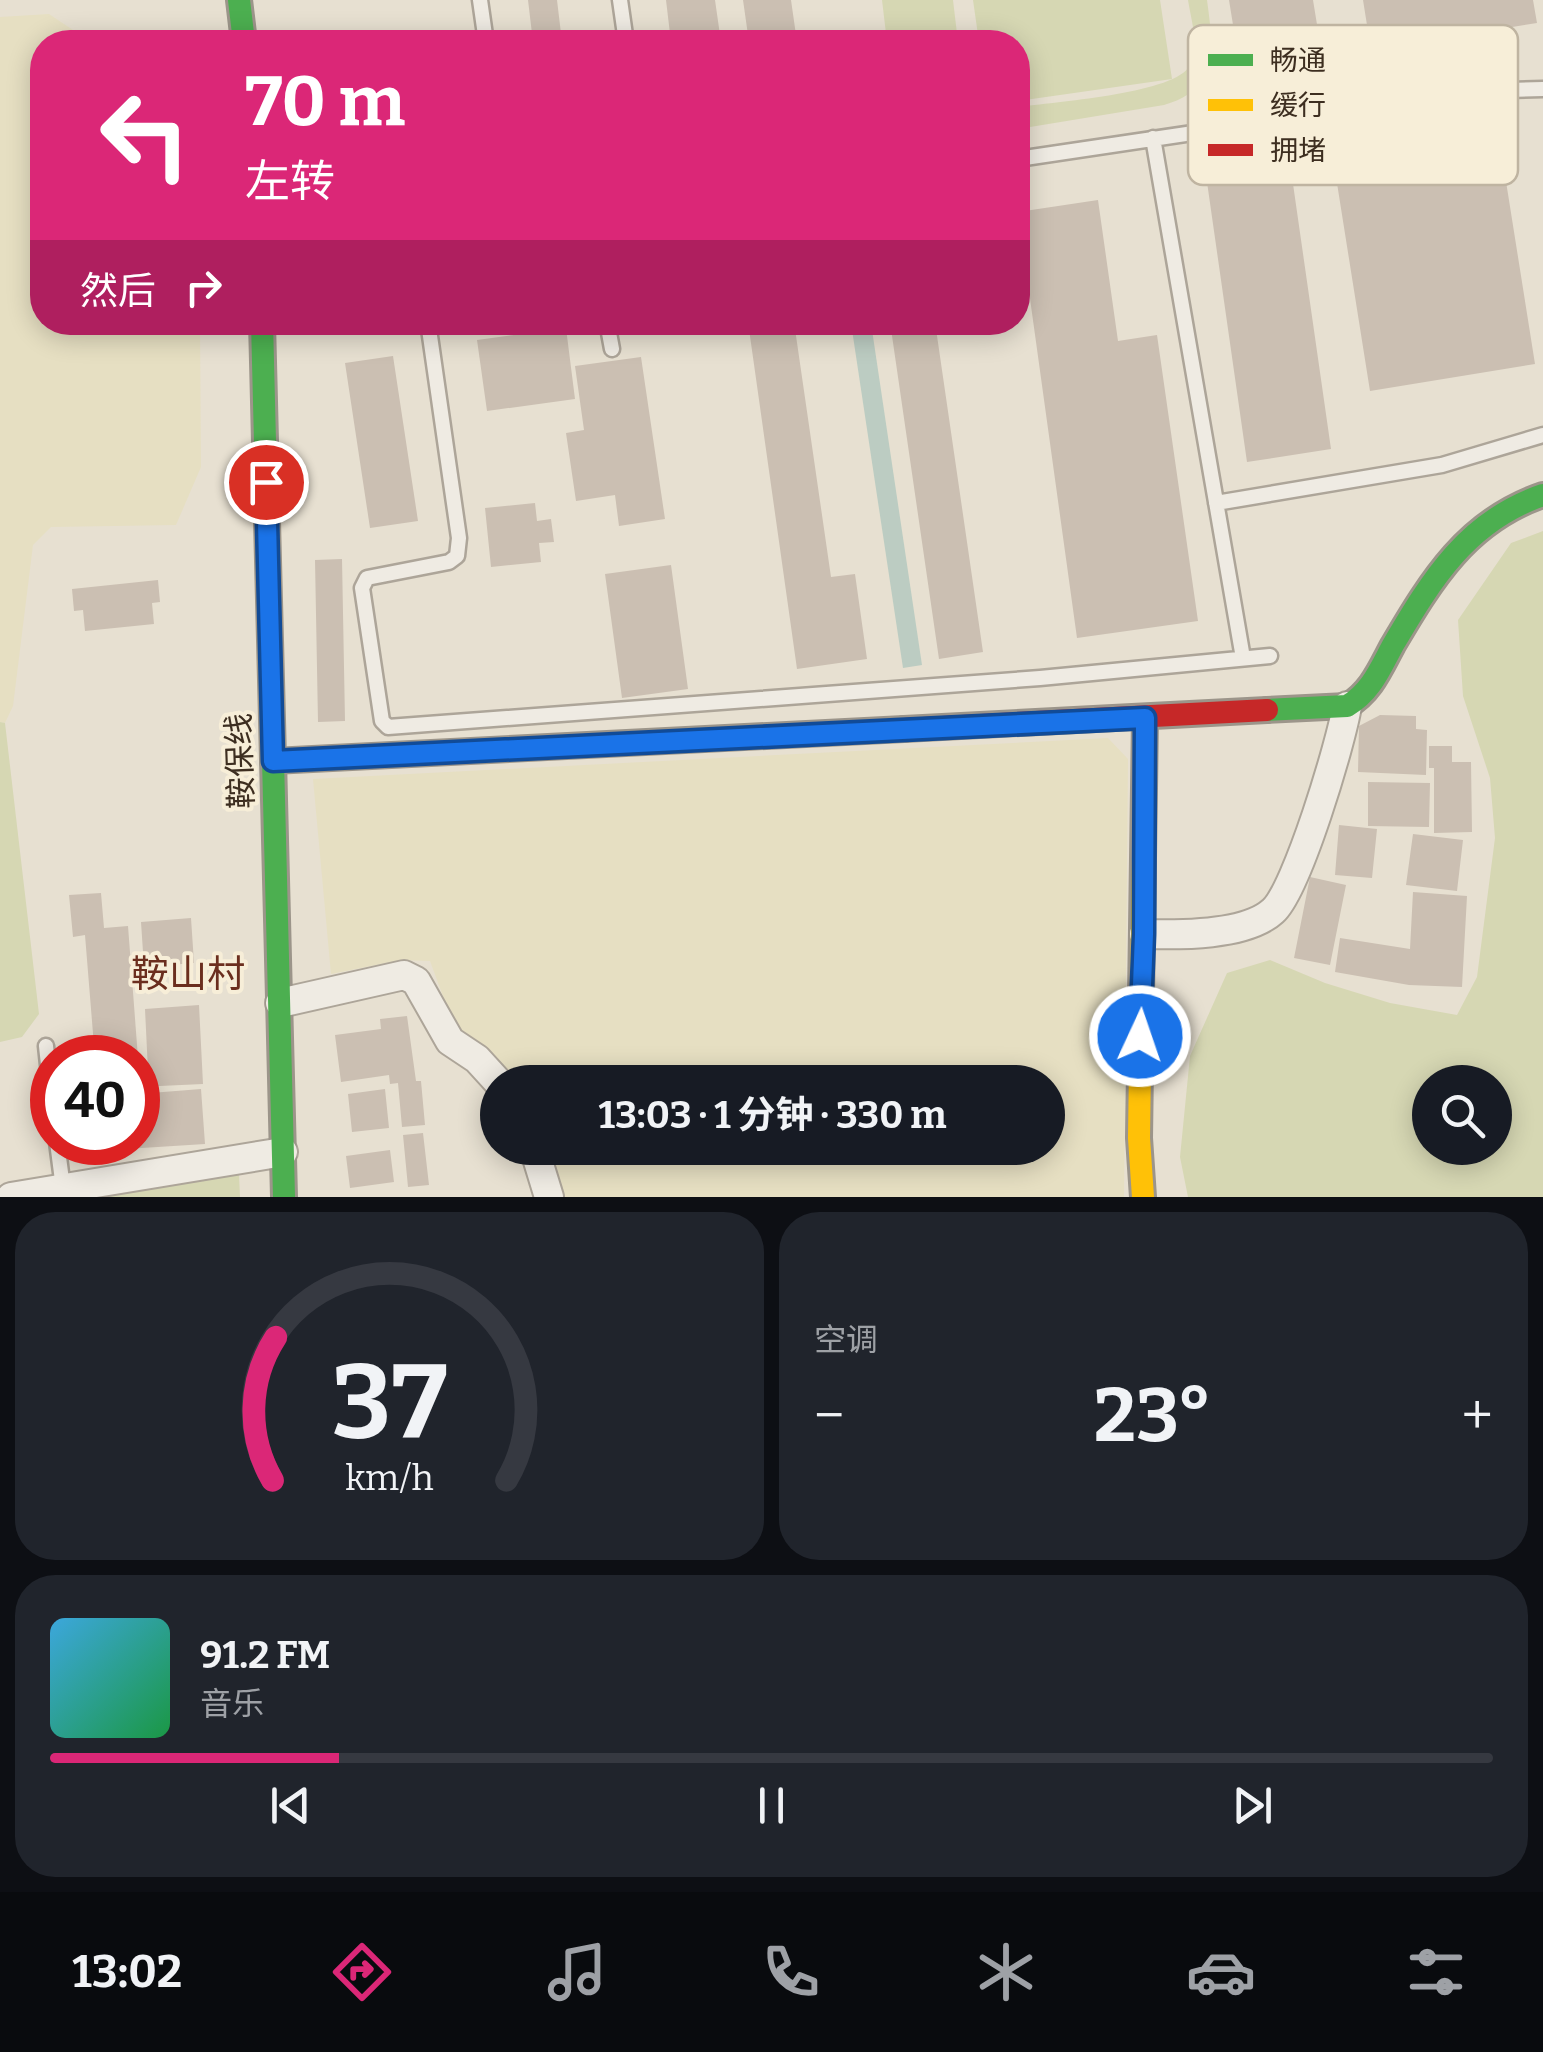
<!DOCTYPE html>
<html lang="zh">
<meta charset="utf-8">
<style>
:root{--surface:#171b24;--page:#20242c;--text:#f1f3f6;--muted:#9ea1a6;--line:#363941;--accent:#db2777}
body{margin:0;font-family:Bitter,"Noto Sans SC",serif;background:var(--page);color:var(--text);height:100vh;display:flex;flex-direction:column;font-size:38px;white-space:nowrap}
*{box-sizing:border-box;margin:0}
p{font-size:32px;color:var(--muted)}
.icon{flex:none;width:55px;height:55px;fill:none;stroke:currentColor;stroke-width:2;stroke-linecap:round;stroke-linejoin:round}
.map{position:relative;height:1197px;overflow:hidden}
.side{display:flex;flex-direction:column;gap:15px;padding:15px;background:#0d0f14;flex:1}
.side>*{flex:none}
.guide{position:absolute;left:30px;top:30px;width:1000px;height:305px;border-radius:40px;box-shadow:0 5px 25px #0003;background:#db2777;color:#fff;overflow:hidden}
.buttons{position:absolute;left:1412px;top:1065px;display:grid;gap:20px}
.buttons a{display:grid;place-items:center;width:100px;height:100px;border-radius:50%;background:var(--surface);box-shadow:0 5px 25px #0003;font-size:50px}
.speed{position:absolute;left:30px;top:1035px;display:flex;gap:20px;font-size:50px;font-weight:700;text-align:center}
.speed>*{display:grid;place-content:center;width:130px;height:130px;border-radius:50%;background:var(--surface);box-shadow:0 5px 25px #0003;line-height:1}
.speed .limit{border:15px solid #d22;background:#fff;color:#111}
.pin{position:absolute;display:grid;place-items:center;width:85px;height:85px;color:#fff;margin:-42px;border:5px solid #fff;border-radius:50%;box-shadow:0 2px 10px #0007}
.me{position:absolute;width:110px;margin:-55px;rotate:3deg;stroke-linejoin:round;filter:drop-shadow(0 0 8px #0008)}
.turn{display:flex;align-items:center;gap:35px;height:210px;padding:0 50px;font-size:45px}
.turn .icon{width:130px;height:130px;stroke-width:2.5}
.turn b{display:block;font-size:70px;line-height:85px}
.then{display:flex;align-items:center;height:95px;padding:0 50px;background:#0003;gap:20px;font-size:38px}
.big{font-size:75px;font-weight:700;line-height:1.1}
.side .card{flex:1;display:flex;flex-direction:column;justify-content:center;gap:15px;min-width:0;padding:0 35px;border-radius:40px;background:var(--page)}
.side .dial{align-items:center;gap:0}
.dial svg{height:260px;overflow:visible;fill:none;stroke:var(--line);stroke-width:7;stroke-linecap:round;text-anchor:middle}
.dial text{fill:var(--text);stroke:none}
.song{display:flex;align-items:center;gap:30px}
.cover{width:120px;height:120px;border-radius:15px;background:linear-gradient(135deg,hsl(200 70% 55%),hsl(140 70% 35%))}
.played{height:10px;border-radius:5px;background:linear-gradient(90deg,var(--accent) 20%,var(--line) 20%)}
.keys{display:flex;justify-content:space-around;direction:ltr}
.heat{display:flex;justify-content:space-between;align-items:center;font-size:55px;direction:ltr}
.side .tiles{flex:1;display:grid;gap:15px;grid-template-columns:1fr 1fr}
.card:last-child{grid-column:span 2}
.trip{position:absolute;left:480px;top:1065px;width:585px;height:100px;border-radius:50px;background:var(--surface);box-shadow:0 5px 25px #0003;font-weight:700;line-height:100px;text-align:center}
.tab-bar{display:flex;height:160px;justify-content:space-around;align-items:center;background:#090b0e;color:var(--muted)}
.tab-bar .icon{width:70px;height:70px}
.tab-bar .on{color:var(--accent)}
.tab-bar b{font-size:45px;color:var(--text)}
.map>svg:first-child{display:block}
.farmland{fill:#e6dfc2}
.green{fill:#d6d7b3;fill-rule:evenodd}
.water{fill:#bcccc2}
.building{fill:#cbbfb2}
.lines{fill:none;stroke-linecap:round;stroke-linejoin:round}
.lane-casing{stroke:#ada599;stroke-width:19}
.street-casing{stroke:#ada599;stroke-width:32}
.fast-casing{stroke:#9c958a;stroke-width:28}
.slow-casing{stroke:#9c958a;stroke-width:28}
.jam-casing{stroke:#9c958a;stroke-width:28}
.lane{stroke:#efebe3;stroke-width:14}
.street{stroke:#efebe3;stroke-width:28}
.fast{stroke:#4caf50;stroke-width:22}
.slow{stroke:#ffc107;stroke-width:22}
.jam{stroke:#c62828;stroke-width:22}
.route-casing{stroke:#114b97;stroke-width:25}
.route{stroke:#1a73e8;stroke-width:18}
.labels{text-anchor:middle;stroke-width:8;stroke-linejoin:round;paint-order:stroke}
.street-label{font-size:32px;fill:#3d2e20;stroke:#f7eed8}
.quarter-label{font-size:38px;fill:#6b2e1e;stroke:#f7eed8}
.key{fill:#f7eed8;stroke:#bfb4a1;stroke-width:2.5}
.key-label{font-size:28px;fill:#3d2e20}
</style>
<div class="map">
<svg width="1543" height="1197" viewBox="0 0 1543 1197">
<rect width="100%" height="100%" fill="#e7e0d1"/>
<!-- farmland -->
<path class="farmland" d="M49,14l42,28h-49v280l158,1 1,144 -25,58 -125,2 -18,18 -20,161 -8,17 -5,-1v-705z
M1108,738l20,21 -4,438h-565l-16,-49h505v-66h-538l-53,-48 -27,-73 -29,-1 -70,14 -18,-195z"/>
<!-- green -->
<path class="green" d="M882,0h71l5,42h-71z
M973,0h187l12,79 -154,22v-59h-39z
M1188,0h19c6,46 14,89 -43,105l-146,24v-22c35,-5 151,-13 170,-39 13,-18 3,-48 0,-68z
M1543,531v666h-355l-8,-40 10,-101 37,-83 43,-13 55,23 65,20 67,12 20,-38 18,-139 -5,-60 -27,-82 -5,-76 53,-77zM1495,1082v66h-65v-66z
M0,722l5,1 34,291 -17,23 -22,5z
M239,1174l1,23h-163z"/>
<!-- water -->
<path class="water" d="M851,323h20l51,342 -19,3z"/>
<!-- building -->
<path class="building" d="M528,0h29l5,42h-29z
M666,0h49l6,42h-50z
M743,0h48l6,42h-48z
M1229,0h84l8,49 -82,13z
M1363,0h170l4,23 -166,27z
M1498,131l37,233 -165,27 -37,-233z
M1291,170l40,279 -84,13 -40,-280z
M1098,200l20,141 39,-6 41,286 -121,17 -59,-426z
M748,322h46l37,255 24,-3 12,85 -70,10z
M890,322h45l48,330 -44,7z
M566,328l9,71 -88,12 -10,-71z
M393,356l25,165 -48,7 -25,-165z
M641,357l24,162 -46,7 -4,-31 -39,6 -10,-68 18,-3 -9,-64z
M535,503l2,18 14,-2 3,23 -15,1 2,19 -50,5 -6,-59z
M342,559l3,162 -27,1 -3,-162z
M671,565l17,124 -66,9 -17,-124z
M158,580l2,22 -8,1 2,21 -69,7 -2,-21 -9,1 -2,-22z
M1380,715l36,1v13l11,1 -1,45 -68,-3 1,-46z
M1429,746h23v16h19l1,70 -38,1v-65h-5z
M1368,782l62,1 -1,44 -61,-1z
M1339,825l38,4 -5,49 -37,-3z
M1413,834l50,6 -6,51 -51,-6z
M1310,877l36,8 -16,80 -36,-7z
M1413,892l54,4 -5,91 -53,-2 -74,-13 5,-34 70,11z
M101,893l3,35 24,-2 10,132h-43l-10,-123 -12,2 -4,-42z
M191,918l3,45 -50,4 -3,-45z
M199,1005l4,79 -65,3v-16h10l-3,-62z
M407,1016l9,65h5l4,44 -23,2 -4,-44 -8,1 -1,-9 -48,7 -6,-47 46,-6 -1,-10z
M201,1089l4,55 -95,6 -1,-8h29v-48z
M385,1089l4,39 -37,4 -4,-38z
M423,1133l6,52 -21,2 -5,-52z
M390,1150l4,32 -44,6 -4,-32z"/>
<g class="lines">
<!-- lane casing -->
<g class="lane-casing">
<path id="lane" d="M480,0l6,42
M620,0l6,42
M1153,138l90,520
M1018,159l457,-68 68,-2
M428,322l31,216 -2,18 -8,6 -82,16 -5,10 20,133 6,6 652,-49 230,-22
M607,322l5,27
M1216,503l226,-38 101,-30
M46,1046l6,56
M57,1142l6,46"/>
</g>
<!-- street casing -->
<g class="street-casing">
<path id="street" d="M1144,934c35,1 102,2 129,-23 24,-21 68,-168 74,-205
M280,1003l124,-28 12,6 34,60 27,18 21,23
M534,1148l15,49
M11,1197l272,-45"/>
</g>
<!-- fast casing -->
<g class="fast-casing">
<path id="fast" d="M239,0l5,42
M262,322l22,875
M1267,710l80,-4c24,-14 33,-37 46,-61 39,-66 74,-124 150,-150"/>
</g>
<!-- slow casing -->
<g class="slow-casing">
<path id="slow" d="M273,761l631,-32
M1143,1197l-4,-59 6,-420"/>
</g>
<!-- jam casing -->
<g class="jam-casing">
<path id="jam" d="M904,729l363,-19"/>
</g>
<!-- lane -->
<use href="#lane" class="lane"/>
<!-- street -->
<use href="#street" class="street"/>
<!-- fast -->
<use href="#fast" class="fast"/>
<!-- slow -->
<use href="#slow" class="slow"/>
<!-- jam -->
<use href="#jam" class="jam"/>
</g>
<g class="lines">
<!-- route casing -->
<g class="route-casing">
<path id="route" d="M266,482l7,279 872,-43 -1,216 -4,102"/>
</g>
<!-- route -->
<use href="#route" class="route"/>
</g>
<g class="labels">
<!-- street labels -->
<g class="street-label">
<text transform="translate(240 761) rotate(-92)" y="11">鞍保线</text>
</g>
<!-- quarter labels -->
<g class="quarter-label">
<text x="188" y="987">鞍山村</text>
</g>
</g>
<!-- legend -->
<rect x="1188" y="25" width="330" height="160" rx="15" class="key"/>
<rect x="1208" y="54" width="45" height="12" fill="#4caf50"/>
<rect x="1208" y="99" width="45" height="12" fill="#ffc107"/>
<rect x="1208" y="144" width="45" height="12" fill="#c62828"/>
<g class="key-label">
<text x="1270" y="70">畅通</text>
<text x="1270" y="115">缓行</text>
<text x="1270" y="160">拥堵</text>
</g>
</svg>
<div class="buttons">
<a><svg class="icon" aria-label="search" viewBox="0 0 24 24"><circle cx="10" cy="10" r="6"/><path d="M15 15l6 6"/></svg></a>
</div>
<div class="speed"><div class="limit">40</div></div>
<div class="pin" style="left:266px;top:482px;background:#d93025"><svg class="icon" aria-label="arrive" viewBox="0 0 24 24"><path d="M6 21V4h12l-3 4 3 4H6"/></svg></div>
<svg class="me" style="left:1140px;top:1036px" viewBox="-20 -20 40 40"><circle r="17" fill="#1a73e8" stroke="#fff" stroke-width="3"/><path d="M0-11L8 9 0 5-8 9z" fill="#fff"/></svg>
<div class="trip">13:03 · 1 分钟 · 330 m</div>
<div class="guide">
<div class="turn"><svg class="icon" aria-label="left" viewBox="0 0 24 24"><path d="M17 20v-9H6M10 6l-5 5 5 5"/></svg><div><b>70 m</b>左转</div></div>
<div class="then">然后<svg class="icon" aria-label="right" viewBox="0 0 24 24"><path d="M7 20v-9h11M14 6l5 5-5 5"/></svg></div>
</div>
</div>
<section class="side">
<div class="tiles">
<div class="card dial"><svg viewBox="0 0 100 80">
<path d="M14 69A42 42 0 1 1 86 69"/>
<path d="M14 69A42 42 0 0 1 15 25" stroke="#db2777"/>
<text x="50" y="56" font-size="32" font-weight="700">37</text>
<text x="50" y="72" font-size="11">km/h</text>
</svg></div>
<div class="card"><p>空调</p>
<div class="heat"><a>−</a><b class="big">23°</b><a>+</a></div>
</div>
<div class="card">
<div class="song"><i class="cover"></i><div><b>91.2 FM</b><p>音乐</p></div></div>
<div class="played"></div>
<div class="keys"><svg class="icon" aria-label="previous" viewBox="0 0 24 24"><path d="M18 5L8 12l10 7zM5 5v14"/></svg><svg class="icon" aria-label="pause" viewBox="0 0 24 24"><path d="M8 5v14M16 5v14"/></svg><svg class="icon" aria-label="next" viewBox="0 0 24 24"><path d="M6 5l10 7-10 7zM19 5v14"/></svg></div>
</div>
</div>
</section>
<nav class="tab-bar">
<b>13:02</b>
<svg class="icon on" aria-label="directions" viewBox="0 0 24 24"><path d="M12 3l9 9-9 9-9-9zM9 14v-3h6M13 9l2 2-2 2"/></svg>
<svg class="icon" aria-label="music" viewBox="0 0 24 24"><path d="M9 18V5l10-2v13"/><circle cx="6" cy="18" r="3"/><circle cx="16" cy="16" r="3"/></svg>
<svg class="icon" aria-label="phone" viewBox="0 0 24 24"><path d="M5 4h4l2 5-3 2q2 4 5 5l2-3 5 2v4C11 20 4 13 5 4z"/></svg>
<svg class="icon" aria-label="climate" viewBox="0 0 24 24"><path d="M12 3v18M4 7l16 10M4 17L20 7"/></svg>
<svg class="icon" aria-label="car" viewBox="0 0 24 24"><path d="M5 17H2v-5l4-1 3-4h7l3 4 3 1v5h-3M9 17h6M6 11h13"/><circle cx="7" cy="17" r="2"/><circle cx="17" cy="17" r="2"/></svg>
<svg class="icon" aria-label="filters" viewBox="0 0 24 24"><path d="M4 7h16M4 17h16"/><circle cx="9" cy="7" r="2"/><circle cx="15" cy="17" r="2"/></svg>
</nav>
